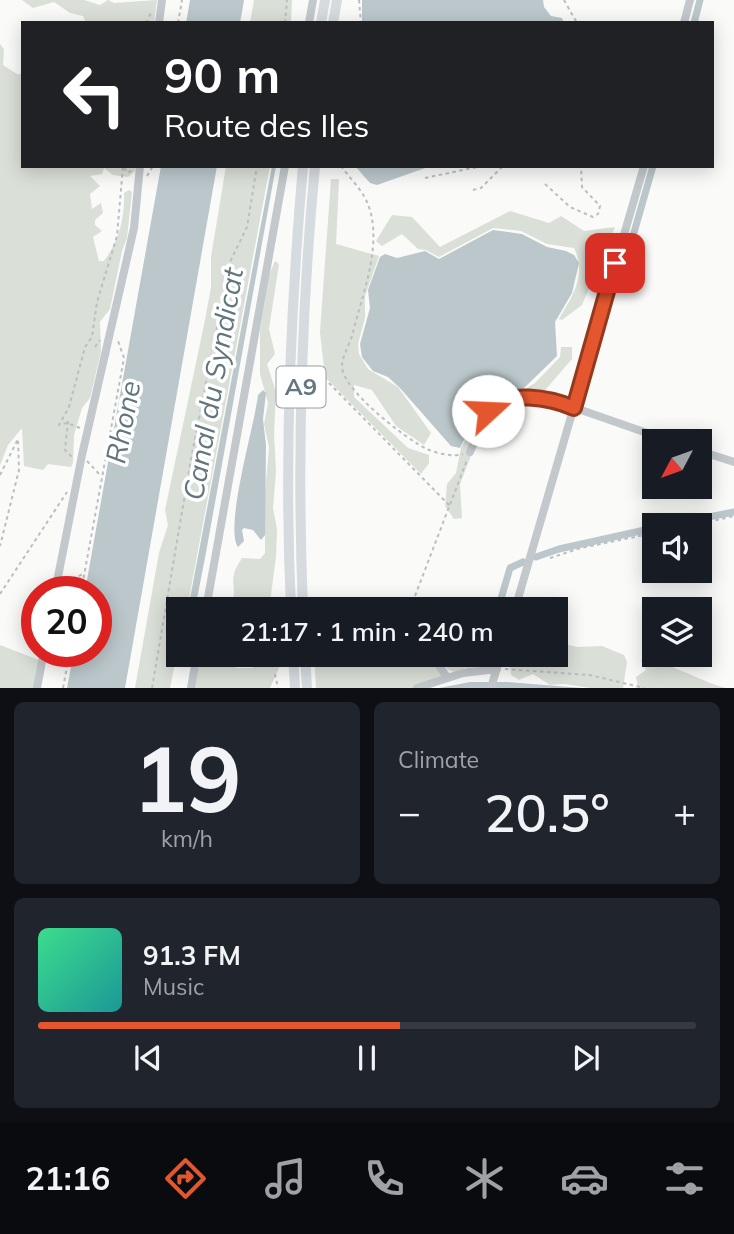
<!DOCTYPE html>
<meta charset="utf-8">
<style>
:root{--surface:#171b24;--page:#20242c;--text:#f1f3f6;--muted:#9ea1a6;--line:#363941;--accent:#e4572e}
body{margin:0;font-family:Mulish,sans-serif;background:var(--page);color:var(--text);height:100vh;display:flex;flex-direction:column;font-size:26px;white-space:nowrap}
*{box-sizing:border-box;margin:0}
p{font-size:23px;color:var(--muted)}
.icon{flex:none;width:38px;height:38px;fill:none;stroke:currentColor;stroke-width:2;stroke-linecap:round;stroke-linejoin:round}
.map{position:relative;height:688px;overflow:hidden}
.drawer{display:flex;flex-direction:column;gap:14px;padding:14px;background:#0d0f14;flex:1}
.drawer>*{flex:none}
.guide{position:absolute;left:21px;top:21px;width:693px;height:147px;border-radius:0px;box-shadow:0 4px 18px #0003;background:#202124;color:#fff;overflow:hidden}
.needle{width:46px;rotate:229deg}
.buttons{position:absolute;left:642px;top:429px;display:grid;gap:14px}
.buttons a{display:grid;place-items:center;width:70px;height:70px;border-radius:0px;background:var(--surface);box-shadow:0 4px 18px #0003;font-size:35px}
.speed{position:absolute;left:21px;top:576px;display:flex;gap:14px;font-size:35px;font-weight:700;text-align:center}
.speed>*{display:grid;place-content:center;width:91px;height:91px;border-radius:50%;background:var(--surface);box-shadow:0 4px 18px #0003;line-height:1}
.speed .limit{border:10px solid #d22;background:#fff;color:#111}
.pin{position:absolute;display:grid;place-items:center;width:60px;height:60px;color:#fff;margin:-30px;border-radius:14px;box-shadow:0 4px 10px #0006}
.me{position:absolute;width:77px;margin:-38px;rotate:70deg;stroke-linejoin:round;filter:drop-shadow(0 0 5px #0008)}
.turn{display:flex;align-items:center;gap:24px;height:147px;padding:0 28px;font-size:32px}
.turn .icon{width:91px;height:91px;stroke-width:2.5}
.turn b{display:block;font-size:49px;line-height:60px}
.big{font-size:52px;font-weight:600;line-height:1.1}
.drawer .card{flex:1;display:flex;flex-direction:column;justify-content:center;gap:10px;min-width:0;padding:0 24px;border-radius:10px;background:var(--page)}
.drawer .dial{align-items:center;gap:0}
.dial b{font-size:91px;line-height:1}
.song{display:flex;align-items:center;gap:21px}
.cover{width:84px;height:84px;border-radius:10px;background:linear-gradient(135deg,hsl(150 70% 55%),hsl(180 70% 35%))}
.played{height:7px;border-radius:4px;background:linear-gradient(90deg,var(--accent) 55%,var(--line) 55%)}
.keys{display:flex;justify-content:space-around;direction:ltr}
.heat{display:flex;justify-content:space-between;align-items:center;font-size:38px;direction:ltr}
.drawer .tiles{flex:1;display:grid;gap:14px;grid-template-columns:1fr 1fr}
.card:last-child{grid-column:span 2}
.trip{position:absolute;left:166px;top:597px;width:402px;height:70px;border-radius:0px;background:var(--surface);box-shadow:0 4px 18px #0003;font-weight:600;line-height:70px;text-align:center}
.dock{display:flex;height:112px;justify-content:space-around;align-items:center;background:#090b0e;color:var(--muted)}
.dock .icon{width:49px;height:49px}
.dock .active{color:var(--accent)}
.dock b{font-size:32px;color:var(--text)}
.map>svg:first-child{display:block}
.green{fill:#dadfd7}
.water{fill:#bbc7cb}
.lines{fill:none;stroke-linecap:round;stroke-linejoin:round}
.canal{stroke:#bbc7cb;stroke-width:7}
.path{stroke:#bbbfc2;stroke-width:2;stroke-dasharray:3.5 3.5;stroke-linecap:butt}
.minor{stroke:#c3c8cc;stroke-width:8}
.highway{stroke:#d6dbdf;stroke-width:10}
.route-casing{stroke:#94391e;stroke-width:18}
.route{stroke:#e4572e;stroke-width:12}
.labels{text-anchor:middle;stroke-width:7;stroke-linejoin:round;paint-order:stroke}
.shield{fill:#fff;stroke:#939fa8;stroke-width:2}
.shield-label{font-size:24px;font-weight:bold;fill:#657683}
.water-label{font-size:28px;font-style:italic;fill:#60757c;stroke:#fff}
</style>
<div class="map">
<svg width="734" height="688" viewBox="0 0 734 688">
<rect width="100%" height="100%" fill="#fafaf8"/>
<!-- green -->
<path class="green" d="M22,0h62l16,5 8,-5 6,3 43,-3 -3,23h-68l-3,-7 -13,-3 -16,-11 -21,6z
M254,0h38l-1,23h-41z
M0,44l4,5 -1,16 14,9h6v92h113l-1,5 -7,6 -15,-2 -9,-7 -2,6 -12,2 10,10 -10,8 2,15 9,-6 2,10 -8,7v5l7,6 -9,6 6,24h5c15,-20 21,-43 20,-68l5,-3 3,2 -5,46 -5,13 -12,58 -10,13 1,30 -11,46 -8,10 -8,27 -1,28 -2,4 -23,-3 -5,6 -19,-4 -2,-38 -14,17 -8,20z
M226,166h44l-83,443h-9v40l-8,39h-35l24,-135 9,-28 -3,-15 40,-190 6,-33v-30z
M331,179h8l-3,65 43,12 -14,40v22l-7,26 1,10 9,15 30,18 33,46 -7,12 -28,-19 -24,-36 -18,-5v12l54,51 21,7v8l-8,11 -96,-97 -5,-45z
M510,211l39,12 12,-7 23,15 31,-4 -33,78 -20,15 -3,-1c14,-24 28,-44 15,-71l-27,-4 -26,-13 -28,-3 -54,29 -13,-7 -8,-1 -16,-15 -20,12 -6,-5 16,-26 20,2 28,30z
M275,261l4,3 -10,65 6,25 -8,10 9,28 -2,42 2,37 -3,37 4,21 -1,28 -7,52h-36l-3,-6c8,-10 1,-17 4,-29 1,-5 5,-11 8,-16l18,1 5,-6v-59l4,-47 -5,-23 4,-21 -8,-29v-44l10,-57z
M561,347h11v12l-32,37 -48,6 -32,82 2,34 -8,1 -9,-13 2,-22 9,-11 5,-25 23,-47 9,-8 29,-2 13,-8 25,-26z
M557,642l20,5 25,-1 22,9 3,7 -4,26h-33l-26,-4 -14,1 -17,-11 -14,6 -8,-5 -2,-20 47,-1z
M0,645l39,15 -5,28h-34z
M205,655h11l21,13h17l-10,-5 -10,2 -13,-10h35v8l1,-8h24l1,6 -12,27h-75l3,-19z
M314,655h52l8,8h7l5,-8h51v12l5,9 -27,12h-99z
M443,655h55l-3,6h-10l-3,6 -9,4 -8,-3 -11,4 -7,-3z
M641,660c27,0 59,22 85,28h-88l-2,-11 10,-7z"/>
<!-- water -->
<path class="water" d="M190,0h54l-4,23h-54z
M362,0h181l1,7 7,9 11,2 2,5h-202z
M161,166h56l-92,522h-58l7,-37h22v-59l-11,-1z
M272,166h4l-71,392 -10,51h-7z
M355,166h76l-54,19 -7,-2z
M493,230l29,4 25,13 19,4 8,4 5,8 -7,30 -17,29 2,34 -34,33 -31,2 -9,9 -23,48 -9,-2 -51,-58 -12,-11 -15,-6 -11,-14 -2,-13 10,-36 -2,-18 12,-33 5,-3 12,4 28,-7 14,8z
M263,390l3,3 -3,26 3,26 -1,90 -4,5 -8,-10 -9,-2 -2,2 2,11 -6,6c-14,-20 17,-123 20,-152z
M470,682h37l75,6h-143z"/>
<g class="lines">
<!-- canal -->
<path class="canal" d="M694,23l6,-23
M633,236l20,-70
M669,525l65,-13
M536,557l23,-8 95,-21
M498,609l12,-41 13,-6"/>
<!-- path -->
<path class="path" d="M359,0l2,23
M564,0l13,23
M146,23l6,-12
M178,23l4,-23
M285,23l2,-23
M341,166c7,10 17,20 23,30 23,41 -2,98 -12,140 -3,9 -10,21 -10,30 -1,23 65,74 85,83 11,5 26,8 36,5
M124,168l4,5 4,-3
M147,176l6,-10
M425,178l57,-12
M545,184l25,23 23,10 5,-3 2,-8 -18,-19 -1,-21
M473,190l8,-2 22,-22
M95,347l5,-7
M324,378l126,128
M68,421l-3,29 8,8
M80,428l-13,-5 -8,2 10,-18 16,-60 7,-10 5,-35 20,-66 6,-70
M87,461l13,14
M0,475l18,-36 1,31 -19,76
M695,525l39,-9
M550,558l31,-10 73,-15
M66,582l17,-8
M81,592l43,-234 -7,-20
M0,594l67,-102
M410,609l57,-149
M505,669l85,6 54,13
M275,674l3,14
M63,688l7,-37
M152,688l39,-229 39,-197 17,-35 10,-61"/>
<!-- minor -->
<path class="minor" d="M159,23l3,-23
M309,23l4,-23
M684,23l6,-23
M700,451l34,11
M470,452l18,-41 6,-8 15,-3 33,-2 19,5 109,38
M55,592l27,-137 52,-227 6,-62
M206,609l79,-443
M515,609l129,-443
M439,660l1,7 7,10
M37,688l7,-37
M191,688l6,-34
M417,688l46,-15 34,-4
M491,688l10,-34"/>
<!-- highway -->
<path class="highway" d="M321,23l4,-23
M333,23l4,-23
M291,609c-7,-148 -1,-295 12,-443
M303,609c-6,-148 -2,-295 12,-443
M293,654l2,34
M305,654l2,34"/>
</g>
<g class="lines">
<!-- route casing -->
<g class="route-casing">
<path id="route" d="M488,411c18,-22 63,-13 86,-3l41,-145"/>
</g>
<!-- route -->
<use href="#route" class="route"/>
</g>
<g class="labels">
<!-- shield labels -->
<rect class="shield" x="276.5" y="366.5" width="49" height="41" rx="5"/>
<g class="shield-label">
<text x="301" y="395">A9</text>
</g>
<!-- water labels -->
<g class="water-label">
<text transform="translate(213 384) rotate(-80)" y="10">Canal du Syndicat</text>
<text transform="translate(123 422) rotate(-79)" y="10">Rhone</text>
</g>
</g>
</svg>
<div class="buttons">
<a><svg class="needle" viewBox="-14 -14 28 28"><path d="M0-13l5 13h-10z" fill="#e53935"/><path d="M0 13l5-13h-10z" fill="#9ea1a6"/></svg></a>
<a><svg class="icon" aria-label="sound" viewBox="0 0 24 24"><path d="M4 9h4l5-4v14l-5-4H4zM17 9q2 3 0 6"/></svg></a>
<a><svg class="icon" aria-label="layers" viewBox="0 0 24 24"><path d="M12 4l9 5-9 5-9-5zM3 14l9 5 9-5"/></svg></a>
</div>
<div class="speed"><div class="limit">20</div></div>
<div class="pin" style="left:615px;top:263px;background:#d93025"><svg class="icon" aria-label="arrive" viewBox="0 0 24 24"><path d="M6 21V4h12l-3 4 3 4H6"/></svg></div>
<svg class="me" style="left:488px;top:411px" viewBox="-20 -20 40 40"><circle r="19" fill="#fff"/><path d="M0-13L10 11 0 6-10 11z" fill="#e4572e"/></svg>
<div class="trip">21:17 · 1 min · 240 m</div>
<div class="guide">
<div class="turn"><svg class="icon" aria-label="left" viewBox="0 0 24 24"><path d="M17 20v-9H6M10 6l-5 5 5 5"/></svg><div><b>90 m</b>Route des Iles</div></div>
</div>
</div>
<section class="drawer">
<div class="tiles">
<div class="card dial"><b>19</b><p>km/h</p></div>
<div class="card"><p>Climate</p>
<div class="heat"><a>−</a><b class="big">20.5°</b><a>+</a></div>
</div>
<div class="card">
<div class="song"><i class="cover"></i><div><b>91.3 FM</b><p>Music</p></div></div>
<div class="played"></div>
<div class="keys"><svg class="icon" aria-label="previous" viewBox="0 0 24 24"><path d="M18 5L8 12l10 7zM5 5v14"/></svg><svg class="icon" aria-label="pause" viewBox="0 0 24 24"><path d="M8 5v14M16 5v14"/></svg><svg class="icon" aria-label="next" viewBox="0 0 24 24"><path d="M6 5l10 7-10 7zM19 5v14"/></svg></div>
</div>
</div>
</section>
<nav class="dock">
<b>21:16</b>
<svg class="icon active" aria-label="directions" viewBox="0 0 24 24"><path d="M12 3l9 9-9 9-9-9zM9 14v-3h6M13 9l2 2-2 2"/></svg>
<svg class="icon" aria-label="music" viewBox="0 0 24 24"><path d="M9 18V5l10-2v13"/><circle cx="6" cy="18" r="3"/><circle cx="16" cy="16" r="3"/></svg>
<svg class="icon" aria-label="phone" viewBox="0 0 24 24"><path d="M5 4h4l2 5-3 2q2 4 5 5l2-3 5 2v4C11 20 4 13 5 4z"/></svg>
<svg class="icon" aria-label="climate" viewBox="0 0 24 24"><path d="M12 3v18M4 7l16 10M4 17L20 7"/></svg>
<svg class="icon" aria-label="car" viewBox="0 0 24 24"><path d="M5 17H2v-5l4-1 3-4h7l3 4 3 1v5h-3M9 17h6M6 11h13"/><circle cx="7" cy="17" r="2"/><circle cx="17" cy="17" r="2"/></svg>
<svg class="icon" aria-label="filters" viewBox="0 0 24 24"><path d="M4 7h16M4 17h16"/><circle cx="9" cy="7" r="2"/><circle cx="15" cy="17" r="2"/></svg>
</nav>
